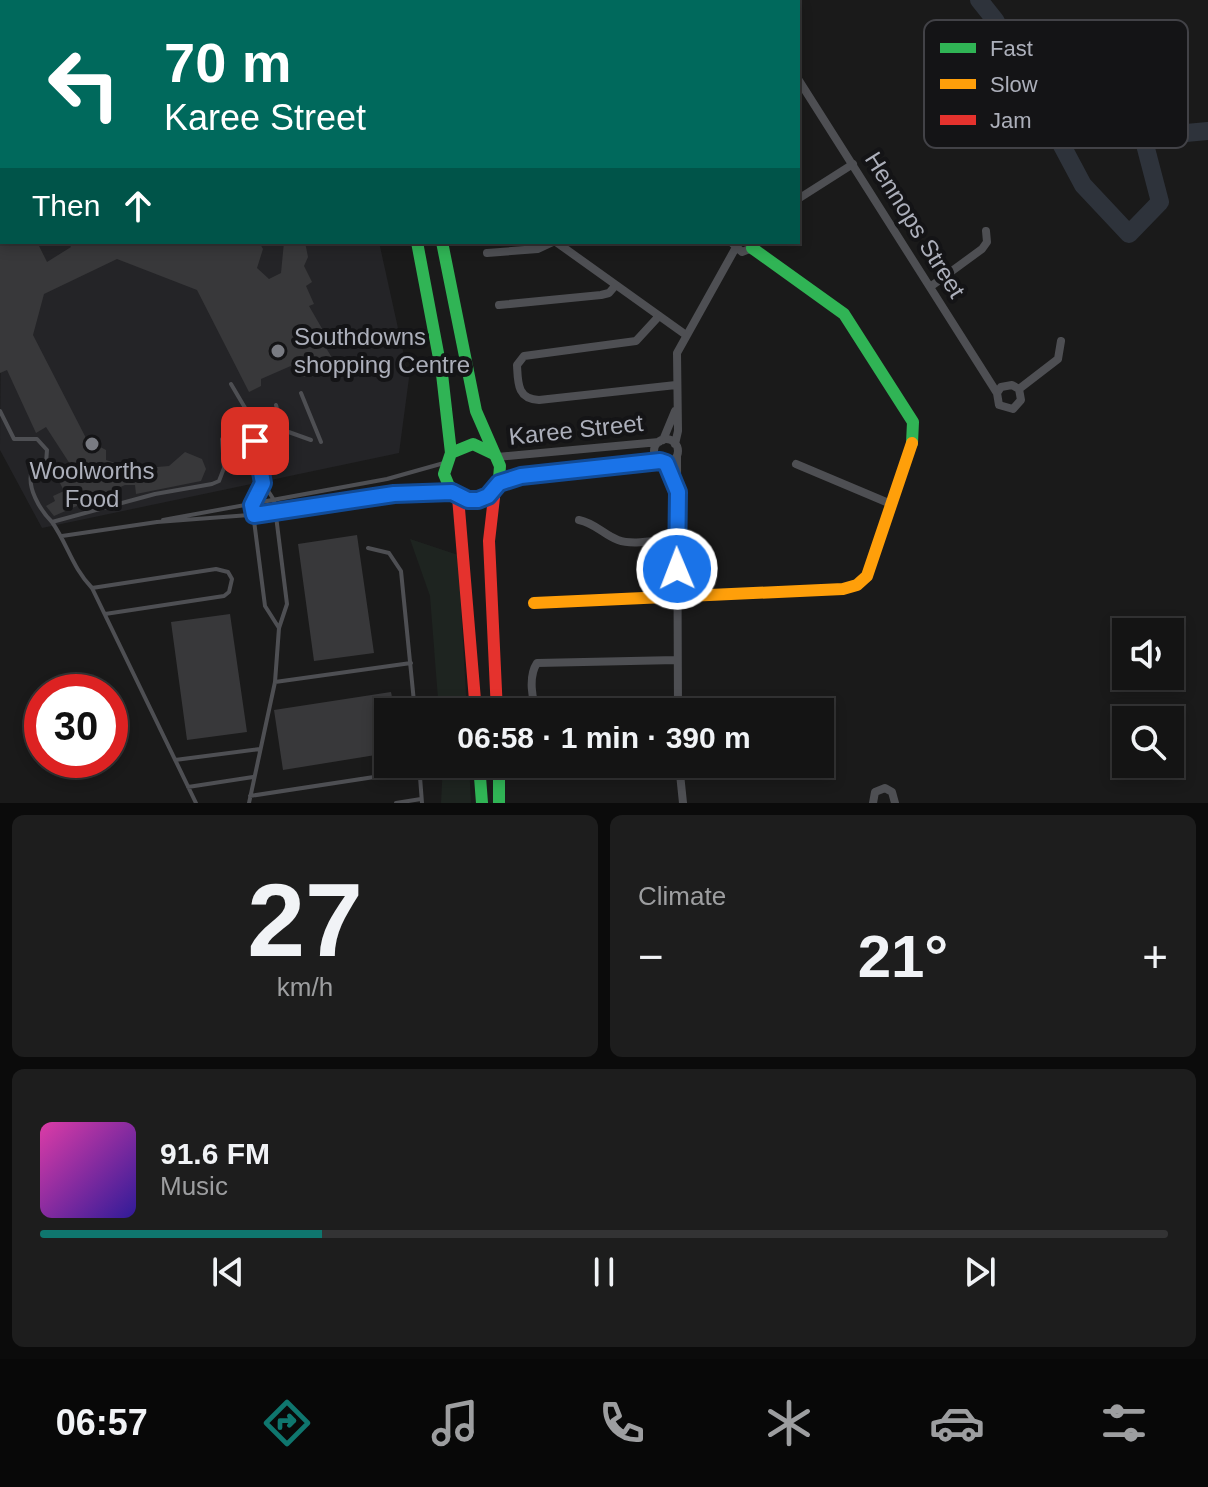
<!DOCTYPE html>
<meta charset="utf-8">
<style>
:root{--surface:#141414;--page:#1d1d1d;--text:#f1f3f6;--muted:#9d9ea0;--line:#333334;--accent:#0f766e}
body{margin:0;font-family:Helvetica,sans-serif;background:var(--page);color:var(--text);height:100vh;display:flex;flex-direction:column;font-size:30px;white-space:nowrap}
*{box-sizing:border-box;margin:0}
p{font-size:26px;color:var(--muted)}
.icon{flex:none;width:44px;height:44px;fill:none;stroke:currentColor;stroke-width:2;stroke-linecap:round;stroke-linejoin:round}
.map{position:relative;height:803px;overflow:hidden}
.sheet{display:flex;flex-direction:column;gap:12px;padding:12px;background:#0b0b0b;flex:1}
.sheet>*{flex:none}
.banner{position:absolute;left:0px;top:0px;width:800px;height:244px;box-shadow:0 4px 12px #0003,0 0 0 2px var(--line);background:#00695c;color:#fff;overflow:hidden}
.tools{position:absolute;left:1112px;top:618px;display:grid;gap:16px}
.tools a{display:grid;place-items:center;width:72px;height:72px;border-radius:0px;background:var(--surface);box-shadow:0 4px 12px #0003,0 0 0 2px var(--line);font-size:40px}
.speed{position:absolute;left:24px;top:674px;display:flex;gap:16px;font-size:40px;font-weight:700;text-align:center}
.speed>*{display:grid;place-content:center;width:104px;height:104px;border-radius:50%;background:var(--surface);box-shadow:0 4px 12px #0003,0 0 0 2px var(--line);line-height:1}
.speed .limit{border:12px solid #d22;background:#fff;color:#111}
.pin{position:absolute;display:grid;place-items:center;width:68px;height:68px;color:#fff;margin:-34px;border-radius:16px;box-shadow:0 4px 12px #0006}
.me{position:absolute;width:88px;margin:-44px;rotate:359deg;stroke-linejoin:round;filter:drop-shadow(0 0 6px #0008)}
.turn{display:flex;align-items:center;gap:28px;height:168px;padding:0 32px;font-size:36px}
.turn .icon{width:104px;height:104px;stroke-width:2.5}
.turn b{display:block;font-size:56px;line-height:68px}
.then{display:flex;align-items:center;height:76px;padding:0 32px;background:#0003;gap:16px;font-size:30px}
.big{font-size:60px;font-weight:700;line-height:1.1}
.sheet .card{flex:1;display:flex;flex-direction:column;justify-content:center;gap:12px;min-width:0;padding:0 28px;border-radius:12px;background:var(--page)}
.sheet .dial{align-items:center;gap:0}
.dial b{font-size:104px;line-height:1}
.song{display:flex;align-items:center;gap:24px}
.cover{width:96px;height:96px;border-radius:12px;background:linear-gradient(135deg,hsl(320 70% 55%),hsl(250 70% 35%))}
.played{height:8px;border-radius:4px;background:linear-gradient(90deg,var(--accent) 25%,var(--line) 25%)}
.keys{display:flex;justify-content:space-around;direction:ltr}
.heat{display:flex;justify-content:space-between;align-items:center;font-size:44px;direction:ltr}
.sheet .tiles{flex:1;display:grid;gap:12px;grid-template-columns:1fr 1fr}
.card:last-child{grid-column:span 2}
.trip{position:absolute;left:374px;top:698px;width:460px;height:80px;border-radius:0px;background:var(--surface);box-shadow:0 4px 12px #0003,0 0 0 2px var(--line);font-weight:700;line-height:80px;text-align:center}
.dock{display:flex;height:128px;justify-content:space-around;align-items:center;background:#080808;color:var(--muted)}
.dock .icon{width:56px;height:56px}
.dock .selected{color:var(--accent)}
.dock b{font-size:36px;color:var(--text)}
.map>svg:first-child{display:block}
.built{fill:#242427}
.green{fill:#1e2420}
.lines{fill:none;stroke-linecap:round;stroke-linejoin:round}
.river{stroke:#2e333b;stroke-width:18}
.building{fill:#38383a}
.lane{stroke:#4e4f53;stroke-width:4}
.street{stroke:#4e4f53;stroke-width:8}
.fast{stroke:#30b455;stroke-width:12}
.slow{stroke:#ff9f0a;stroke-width:12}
.jam{stroke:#e5322d;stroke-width:12}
.route-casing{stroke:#114b97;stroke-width:20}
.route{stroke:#1a73e8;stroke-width:14}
.poi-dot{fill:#797b82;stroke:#141416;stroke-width:3}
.labels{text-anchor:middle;stroke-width:8;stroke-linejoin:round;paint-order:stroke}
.street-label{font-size:24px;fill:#acafba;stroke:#141416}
.poi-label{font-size:24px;fill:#acafba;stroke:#141416;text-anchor:start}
.key{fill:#141416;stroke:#424247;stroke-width:2}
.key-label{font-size:22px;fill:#acafba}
</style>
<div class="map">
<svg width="1208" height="803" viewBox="0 0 1208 803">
<rect width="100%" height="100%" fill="#1a1a1a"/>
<!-- built -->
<path class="built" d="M2,142v100h377l30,136 -10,75 -357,75 -42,-78z"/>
<!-- green -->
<path class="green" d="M410,539l48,16 9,157h-28l-9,-116z
M443,764h26l2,39h-30z"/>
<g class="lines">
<!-- river -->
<path class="river" d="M979,0l16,20 88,165 46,49 31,-32 -17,-65 65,-6"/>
</g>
<!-- building -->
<path class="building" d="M0,242h37l10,20 24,-15 -3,-5h191l4,7 -6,19 12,11 12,-6 3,-31h21l3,15 -4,9 8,16 -6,4 8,18 -5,2 15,26 -4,6 17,28 -18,10 -18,1 -8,-12 -32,14v7l-12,6 -52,-102 -80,-31 -73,35 -11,41 54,105 19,10v10l28,9 35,-3 16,-14 17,7 4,10 -5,12 -65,13 -1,-9h-10l-71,31 -8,-10 9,-5 -2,-5 11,-5 -9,-18 15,-9 -24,-37 -10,6 -29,-63 -7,3z
M357,535l17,118 -60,8 -16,-117z
M230,614l17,118 -60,8 -16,-118z
M391,692l4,20h-7v41l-105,17 -9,-60z"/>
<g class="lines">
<!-- lane -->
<path class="lane" d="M42,0l1,2
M0,5l2,1
M0,166h2
M231,384l20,34 11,5 1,11 -8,7 -9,-2 -5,-7 2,-8 8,-6
M301,393l20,49
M276,405l7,25
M0,411l14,28h23l10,11 -1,13 -14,7c-6,17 8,40 20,52l103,-28 57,-10 7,-3 5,-13 -2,-29 20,-5
M264,430h19l28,10
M263,483l-11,22 13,101 14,22
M163,520l224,-41 57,-16
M52,522c16,23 20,45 40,66l104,215
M62,536l95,-14 107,-8 130,-20 58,-2
M368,548l21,5 12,18 14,141
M92,588l124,-19 12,3 4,7 -3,13 -5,4 -119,18
M275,682l136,-19
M175,760l85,-11
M419,764l3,39
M188,787l65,-10
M250,796l170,-26
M249,803l26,-121 4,-54 8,-24 -13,-104 -11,-17 -8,-42
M396,803l25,-4"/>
<!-- street -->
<path class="street" d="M741,2l3,-2
M798,79l199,314 2,12 14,4 8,-9 -2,-11 -7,-4 -11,2 -4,6
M798,199l55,-35
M556,242l130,93
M731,242l11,10 10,-4 3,-6
M487,253l51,-4 15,-7
M930,287l52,-38 5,-7 -1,-11
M499,305l102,-10 8,-2 6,-7
M659,316l-23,25 -112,15 -7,9c1,18 0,34 22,35l137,-15
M1019,389l39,-30 3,-18
M654 451a12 12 0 1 1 24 0a12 12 0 1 1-24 0Z
M663,440l12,-29
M675,444l3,-13 -1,-78 58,-104
M677,456l1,256
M497,457l162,-15
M666,463l10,24
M796,464l95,40
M499,483l22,-7 139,-15
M579,520c16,3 25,15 39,20 16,6 42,-1 58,-1
M540,712c-10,-11 -11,-37 -3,-49l140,-3
M679,764l4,39
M873,803l2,-11 10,-4 7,4 3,11"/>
<!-- fast -->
<path class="fast" d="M374,0l1,2
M417,242l25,132 9,79
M442,242l34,169 24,55 -1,13 -13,16 -20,3 -17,-12 -5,-12 7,-21 22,-9 21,10
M752,248l92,66 69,108 -1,21
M479,764l3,39
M499,764v39"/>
<!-- slow -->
<path class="slow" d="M534,603l309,-14 14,-4 10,-9 45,-133"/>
<!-- jam -->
<path class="jam" d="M347,0l1,2
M495,489l-6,52 8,171
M458,497l18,215"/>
</g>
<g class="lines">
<!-- route casing -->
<g class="route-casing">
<path id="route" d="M255,441l8,42 -11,22 2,10 140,-21 58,-2 16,8h10l10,-4 11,-13 22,-7 139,-15 6,2 12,29 -1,77"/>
</g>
<!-- route -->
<use href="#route" class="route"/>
</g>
<!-- markers -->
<g class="poi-dot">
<circle cx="278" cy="351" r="8"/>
<circle cx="92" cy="444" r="8"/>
</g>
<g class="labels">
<!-- street labels -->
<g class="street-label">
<text transform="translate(915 225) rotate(58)" y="8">Hennops Street</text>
<text transform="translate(576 430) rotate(-6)" y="8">Karee Street</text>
</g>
<!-- poi labels -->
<g class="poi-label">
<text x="294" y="345">Southdowns<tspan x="294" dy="28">shopping Centre</tspan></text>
<text x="92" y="479" text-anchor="middle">Woolworths<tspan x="92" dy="28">Food</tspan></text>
</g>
</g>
<!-- legend -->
<rect x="924" y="20" width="264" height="128" rx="12" class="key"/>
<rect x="940" y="43" width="36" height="10" fill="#30b455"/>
<rect x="940" y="79" width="36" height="10" fill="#ff9f0a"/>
<rect x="940" y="115" width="36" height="10" fill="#e5322d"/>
<g class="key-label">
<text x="990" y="56">Fast</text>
<text x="990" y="92">Slow</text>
<text x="990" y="128">Jam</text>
</g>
</svg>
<div class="tools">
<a><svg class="icon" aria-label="sound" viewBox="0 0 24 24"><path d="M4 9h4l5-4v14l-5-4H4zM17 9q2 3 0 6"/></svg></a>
<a><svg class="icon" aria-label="search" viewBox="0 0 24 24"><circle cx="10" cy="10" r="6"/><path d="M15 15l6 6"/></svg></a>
</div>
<div class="speed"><div class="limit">30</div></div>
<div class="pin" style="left:255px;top:441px;background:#d93025"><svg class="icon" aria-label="arrive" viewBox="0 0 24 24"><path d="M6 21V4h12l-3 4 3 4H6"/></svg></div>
<svg class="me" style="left:677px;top:569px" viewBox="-20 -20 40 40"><circle r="17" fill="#1a73e8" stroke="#fff" stroke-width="3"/><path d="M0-11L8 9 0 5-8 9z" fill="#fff"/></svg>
<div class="trip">06:58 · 1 min · 390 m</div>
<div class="banner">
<div class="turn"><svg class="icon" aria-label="left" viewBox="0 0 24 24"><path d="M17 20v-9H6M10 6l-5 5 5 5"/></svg><div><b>70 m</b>Karee Street</div></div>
<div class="then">Then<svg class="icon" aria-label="ahead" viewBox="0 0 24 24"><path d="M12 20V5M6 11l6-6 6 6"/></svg></div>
</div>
</div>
<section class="sheet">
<div class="tiles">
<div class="card dial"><b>27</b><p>km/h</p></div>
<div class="card"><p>Climate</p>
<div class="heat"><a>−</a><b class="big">21°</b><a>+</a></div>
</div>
<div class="card">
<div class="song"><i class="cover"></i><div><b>91.6 FM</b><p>Music</p></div></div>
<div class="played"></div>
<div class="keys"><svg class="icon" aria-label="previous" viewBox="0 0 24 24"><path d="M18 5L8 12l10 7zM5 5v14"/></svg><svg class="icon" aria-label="pause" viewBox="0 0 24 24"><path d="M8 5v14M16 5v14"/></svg><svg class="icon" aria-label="next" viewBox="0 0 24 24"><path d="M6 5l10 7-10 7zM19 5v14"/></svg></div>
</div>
</div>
</section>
<nav class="dock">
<b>06:57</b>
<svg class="icon selected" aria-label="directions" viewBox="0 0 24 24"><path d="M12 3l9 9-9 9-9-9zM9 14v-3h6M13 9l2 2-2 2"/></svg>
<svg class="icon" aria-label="music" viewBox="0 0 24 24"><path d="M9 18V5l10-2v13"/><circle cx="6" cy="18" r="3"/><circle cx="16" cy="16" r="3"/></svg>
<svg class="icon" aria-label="phone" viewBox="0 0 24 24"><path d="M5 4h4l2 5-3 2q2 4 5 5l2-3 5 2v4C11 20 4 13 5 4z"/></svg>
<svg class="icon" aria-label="climate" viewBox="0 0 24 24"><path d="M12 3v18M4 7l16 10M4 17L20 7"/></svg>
<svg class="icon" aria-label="car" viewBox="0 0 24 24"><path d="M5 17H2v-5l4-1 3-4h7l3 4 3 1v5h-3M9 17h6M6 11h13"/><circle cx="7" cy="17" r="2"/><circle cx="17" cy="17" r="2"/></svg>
<svg class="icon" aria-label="filters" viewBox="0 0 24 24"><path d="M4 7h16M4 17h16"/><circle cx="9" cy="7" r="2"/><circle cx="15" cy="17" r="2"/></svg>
</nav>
